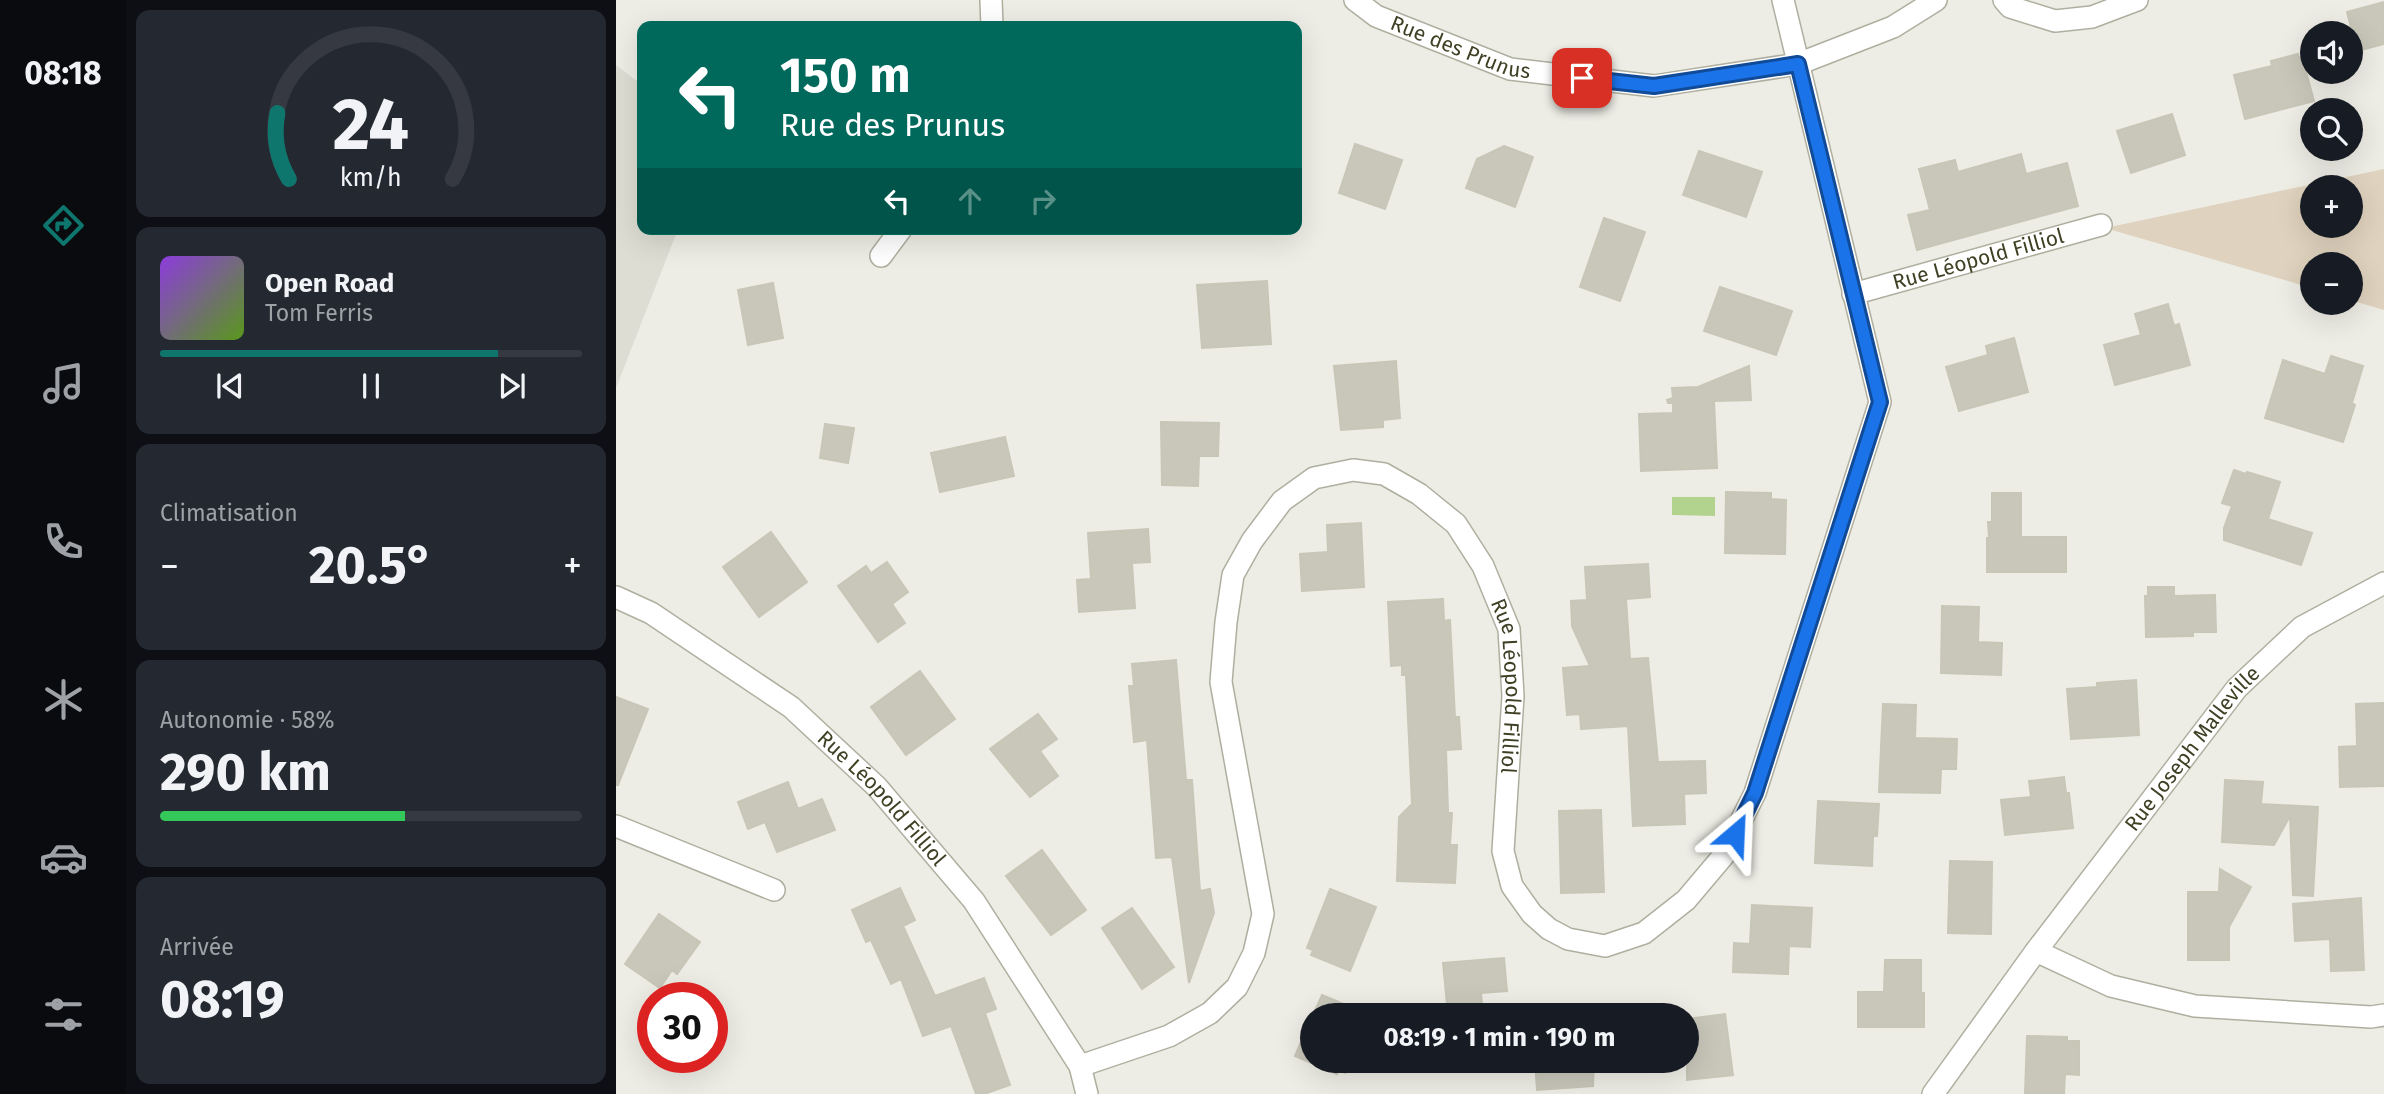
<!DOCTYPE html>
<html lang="fr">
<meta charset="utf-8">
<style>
:root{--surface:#171b24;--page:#242831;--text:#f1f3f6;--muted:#9ea1a6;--line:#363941;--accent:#0f766e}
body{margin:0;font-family:"Fira Sans",sans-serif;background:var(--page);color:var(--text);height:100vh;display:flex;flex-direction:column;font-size:26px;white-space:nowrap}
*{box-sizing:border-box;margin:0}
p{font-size:23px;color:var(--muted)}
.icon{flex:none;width:38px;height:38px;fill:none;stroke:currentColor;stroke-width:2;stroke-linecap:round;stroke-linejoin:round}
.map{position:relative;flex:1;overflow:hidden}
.drawer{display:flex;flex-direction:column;gap:10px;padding:10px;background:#0d0f14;width:490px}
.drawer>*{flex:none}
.hud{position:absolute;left:21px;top:21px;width:665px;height:214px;border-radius:14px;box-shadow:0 7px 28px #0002;background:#00695c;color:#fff;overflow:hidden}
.controls{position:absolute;left:1684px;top:21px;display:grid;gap:14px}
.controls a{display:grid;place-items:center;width:63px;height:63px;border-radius:50%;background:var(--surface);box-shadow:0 7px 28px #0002;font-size:35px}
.speed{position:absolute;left:21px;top:982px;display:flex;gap:14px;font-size:35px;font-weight:700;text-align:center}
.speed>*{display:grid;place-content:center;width:91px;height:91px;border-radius:50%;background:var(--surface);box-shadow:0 7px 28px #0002;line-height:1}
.speed .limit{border:10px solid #d22;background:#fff;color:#111}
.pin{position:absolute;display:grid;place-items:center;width:60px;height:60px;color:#fff;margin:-30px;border-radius:14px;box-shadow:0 4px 10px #0006}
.me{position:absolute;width:77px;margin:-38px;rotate:26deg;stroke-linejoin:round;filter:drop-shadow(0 0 5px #0008)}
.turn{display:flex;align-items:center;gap:24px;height:147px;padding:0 28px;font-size:32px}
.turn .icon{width:91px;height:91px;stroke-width:2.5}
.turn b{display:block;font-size:49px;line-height:60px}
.lanes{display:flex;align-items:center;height:66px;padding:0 28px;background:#0003;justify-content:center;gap:35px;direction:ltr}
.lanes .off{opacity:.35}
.big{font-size:52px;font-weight:700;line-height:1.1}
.drawer .card{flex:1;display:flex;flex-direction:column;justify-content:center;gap:10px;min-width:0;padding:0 24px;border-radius:14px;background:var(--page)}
.drawer .dial{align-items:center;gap:0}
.dial svg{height:182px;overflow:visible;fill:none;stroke:var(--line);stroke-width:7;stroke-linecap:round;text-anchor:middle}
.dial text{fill:var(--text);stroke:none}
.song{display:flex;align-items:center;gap:21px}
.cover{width:84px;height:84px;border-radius:10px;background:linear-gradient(135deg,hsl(270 70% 55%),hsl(90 70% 35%))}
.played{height:7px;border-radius:4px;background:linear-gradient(90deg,var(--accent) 80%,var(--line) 80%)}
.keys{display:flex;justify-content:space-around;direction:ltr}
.heat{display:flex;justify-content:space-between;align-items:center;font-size:38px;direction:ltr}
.charge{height:10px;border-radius:5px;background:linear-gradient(90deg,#34c759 58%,var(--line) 0)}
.trip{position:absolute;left:684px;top:1003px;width:399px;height:70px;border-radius:35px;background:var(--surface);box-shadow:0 7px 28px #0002;font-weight:700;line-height:70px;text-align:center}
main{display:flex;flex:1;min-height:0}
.tabs{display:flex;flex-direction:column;width:126px;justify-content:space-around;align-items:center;background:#090b0e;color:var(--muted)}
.tabs .icon{width:49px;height:49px}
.tabs .current{color:var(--accent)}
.tabs b{font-size:32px;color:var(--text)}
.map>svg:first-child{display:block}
.built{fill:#deddd3}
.green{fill:#dfd2be;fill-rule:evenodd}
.water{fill:#b2d38d}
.building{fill:#c9c7ba;stroke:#c8c6b7;stroke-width:2}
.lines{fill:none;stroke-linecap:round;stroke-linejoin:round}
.minor-casing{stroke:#afafa0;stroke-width:24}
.minor{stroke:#fff;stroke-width:21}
.route-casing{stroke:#114b97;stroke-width:18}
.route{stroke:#1a73e8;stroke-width:12}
.labels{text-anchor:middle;stroke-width:6;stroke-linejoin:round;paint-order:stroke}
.street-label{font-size:21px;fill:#3f4024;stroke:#faf9f6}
</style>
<main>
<nav class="tabs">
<b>08:18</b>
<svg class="icon current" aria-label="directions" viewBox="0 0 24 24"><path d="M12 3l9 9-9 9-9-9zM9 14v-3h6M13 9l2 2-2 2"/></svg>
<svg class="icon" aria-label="music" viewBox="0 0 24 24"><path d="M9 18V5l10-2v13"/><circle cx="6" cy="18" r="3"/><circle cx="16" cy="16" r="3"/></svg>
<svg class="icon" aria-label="phone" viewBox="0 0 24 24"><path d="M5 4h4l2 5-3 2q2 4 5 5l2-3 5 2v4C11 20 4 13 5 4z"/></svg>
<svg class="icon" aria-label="climate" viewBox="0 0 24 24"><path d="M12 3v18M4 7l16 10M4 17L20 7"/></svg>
<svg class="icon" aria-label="car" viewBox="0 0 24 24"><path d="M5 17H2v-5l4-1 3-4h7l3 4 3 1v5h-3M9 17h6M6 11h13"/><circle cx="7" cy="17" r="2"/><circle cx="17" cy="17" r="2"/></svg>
<svg class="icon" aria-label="filters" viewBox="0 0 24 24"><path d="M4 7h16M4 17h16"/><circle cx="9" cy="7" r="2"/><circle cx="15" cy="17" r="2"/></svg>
</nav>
<section class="drawer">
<div class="card dial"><svg viewBox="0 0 100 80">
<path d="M14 69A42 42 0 1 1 86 69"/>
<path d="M14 69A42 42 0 0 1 9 40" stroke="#0f766e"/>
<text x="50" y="56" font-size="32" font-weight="700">24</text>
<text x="50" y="72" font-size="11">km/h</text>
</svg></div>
<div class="card">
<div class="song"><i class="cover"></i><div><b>Open Road</b><p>Tom Ferris</p></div></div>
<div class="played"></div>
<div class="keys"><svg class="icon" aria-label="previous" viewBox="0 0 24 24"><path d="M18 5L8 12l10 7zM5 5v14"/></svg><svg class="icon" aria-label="pause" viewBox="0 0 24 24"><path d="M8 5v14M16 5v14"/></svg><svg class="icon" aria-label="next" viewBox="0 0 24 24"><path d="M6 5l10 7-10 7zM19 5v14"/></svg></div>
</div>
<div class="card"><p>Climatisation</p>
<div class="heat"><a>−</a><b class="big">20.5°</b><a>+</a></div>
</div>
<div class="card"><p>Autonomie · 58%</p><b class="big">290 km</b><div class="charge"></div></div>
<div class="card"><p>Arrivée</p><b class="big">08:19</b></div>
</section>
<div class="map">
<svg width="1768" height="1094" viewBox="0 0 1768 1094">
<rect width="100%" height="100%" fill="#eeede5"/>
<!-- built -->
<path class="built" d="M0,65l26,20v144h36l-62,159z"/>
<!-- green -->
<path class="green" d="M1768,169v141l-34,-10v-36h-38v24l-207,-60zM1696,187h38v39h-38z"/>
<!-- water -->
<path class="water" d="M1056,497h43v19l-43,-1z"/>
<!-- building -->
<path class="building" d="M1768,2v42l-27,7 -10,-39z
M1682,54l1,4 3,-1 12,44 -69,18 -11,-44 38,-9 -1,-5z
M1556,114l13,41 -54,18 -14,-42z
M739,144l47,16 -17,49 -46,-16z
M888,146l29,11 -18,50 -49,-19 11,-29z
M1083,151l63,21 -16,45 -63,-22z
M1405,154l5,20 41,-11 11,43 -161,44 -9,-35 22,-5 -11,-41 36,-9 3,12z
M988,218l41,14 -25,69 -40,-14z
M651,281l4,63 -69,4 -5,-63z
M157,283l10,55 -35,7 -10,-55z
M1104,287l72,24 -16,44 -72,-24z
M1552,304l6,22 5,-2 11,41 -75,20 -11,-40 37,-10 -6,-21z
M1398,338l14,54 -69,19 -13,-44 42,-12 -2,-9z
M1715,356l32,10 -11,37 3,2 -12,37 -78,-24 18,-58 42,14z
M780,361l4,57 -17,2v7l-42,3 -7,-64z
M1133,366l2,34 -37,1 3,67 -76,3 -2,-57 34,-1v-10h-5l-1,-3 6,-2 -1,-10 26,-1z
M545,422l58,1 -1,33h-19l-1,30 -36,-1z
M209,424l29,4 -6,35 -28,-5z
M389,437l9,39 -74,16 -9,-39z
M1618,470l12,4 1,-2 33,10 -12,37 44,14 -11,32 -77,-25v-12l8,-22 -10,-3z
M1110,492l45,1v6l15,1 -1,54 -60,-1z
M1376,493h29v44h45v35h-79v-34h2l-1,-16h4z
M745,523l3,64 -62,4 -2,-37 28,-2 -1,-27z
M532,529l2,33 -18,1 3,45 -56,4 -2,-32 14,-1 -3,-46z
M155,532l36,50 -48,35 -36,-50z
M271,562l21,30 -16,12 13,19 -27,19 -40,-56 28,-20 5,7z
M1032,564l2,33 -24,2 4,60 18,-1 10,104 47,-1 1,32 -22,1 1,30 -52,2 -5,-100 -47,3 -1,-15 -13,1 -4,-47 27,-2 -18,-40 -1,-25 16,-1 -2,-33z
M1532,587h26v9l41,-1 1,37h-23v4l-47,1 -1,-41h3z
M827,599l1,22 6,-1 5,97h4l2,32 -15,1 2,63h4l-2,32h7l-2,38 -58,-2 2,-64 13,-13 -6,-129h-4v-10l-11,1 -3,-64z
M1326,606l37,1 -1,35 24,1 -1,32 -60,-2z
M560,660l10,120h6l8,111 10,-2 4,24 -25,70 -17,-126 -16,1 -9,-118 -13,2 -5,-56h5l-2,-22z
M304,671l35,48 -49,36 -35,-48z
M1520,680l3,55 -68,4 -4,-50 30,-2v-4z
M0,697l32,12 -30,76h-2z
M1768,703v83l-44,1 -1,-40 18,-1 -1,-42z
M1267,704l33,1 -1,33 42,1 -1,30h-15l-1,24 -61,-1z
M422,714l19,25 -17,12 18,25 -28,21 -40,-48z
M1448,777l2,16h3l4,35 -68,7 -4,-35 30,-3 -2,-16z
M1609,780l38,2 -2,22 57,3 -5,89 -20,-1 -3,-79 -16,29 -52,-3z
M172,782l10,27 24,-10 13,31 -58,22 -12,-30 -17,7 -10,-27z
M1202,801l61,3 -2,32h-4l-1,30 -57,-3z
M985,810l3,82 -43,1 -2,-82z
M426,850l44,60 -35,25 -45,-59z
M1334,861l42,1 -1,72 -43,-1z
M1604,869l31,18 -22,40v33h-41v-68h31z
M284,888l15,32 -12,6 32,70 49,-18 12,31 -11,4 25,72 -26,9h-8l-25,-68 -28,10 -22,-57 -10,5 -20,-44 -5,2 -14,-32z
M714,889l46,18 -26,64 -39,-16 2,-5 -6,-2z
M1745,898l3,72 -33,1 -1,-32 -35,2 -2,-37z
M1136,905l60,3 -2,39 -21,-1 -1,28 -55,-2 1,-29 16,1z
M516,908l42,59 -32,22 -40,-61z
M43,914l41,28 -23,32 -5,-4 -12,18 -35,-24z
M888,958l3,33 -26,2 2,22h-35l-5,-52z
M1269,960h36v33h3v34h-66v-35h26z
M706,995l41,17 -1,3h-49z
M1109,1014l8,61 -46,5v-61z
M696,1016v44h37l-4,13 -7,-3 -1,4 -42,-18z
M1411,1036l40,1v4h12v34l-14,-1 -1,20h-39z
M919,1060h59l-1,26 -56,4z"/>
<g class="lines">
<!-- minor casing -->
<g class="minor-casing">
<g id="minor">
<path d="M375,0l1,26"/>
<path id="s1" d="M739,0l21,16 134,53 144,17 144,-22 95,-37 43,-27"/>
<path d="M1388,0l6,7 45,14 37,-4 45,-17"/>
<path d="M265,256l20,-27"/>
<path id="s2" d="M1237,294l248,-69"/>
<path id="s3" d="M0,597l35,16 140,94 86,80 97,114 106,165 7,28"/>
<path d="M0,826l158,64"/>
<path d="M1420,951l75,35 84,20 176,11 13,-2"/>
<path id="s4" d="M464,1066l89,-30 41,-23 27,-26 17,-34 9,-39 -42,-232 5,-60 7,-47 19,-34 30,-40 32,-23 39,-8 31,4 35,20 37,30 27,42 26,63 4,67 -10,155 9,35 20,28 17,15 19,10 37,7 39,-13 42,-33 38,-45 31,-62 125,-391 -97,-402"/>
<path id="s5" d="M1317,1094l103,-143 201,-263 65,-61 82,-44"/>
</g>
</g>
<!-- minor -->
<use href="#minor" class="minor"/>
</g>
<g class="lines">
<!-- route casing -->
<g class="route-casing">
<path id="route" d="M966,78l72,8 144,-22 82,338 -125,391 -20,41"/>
</g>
<!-- route -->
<use href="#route" class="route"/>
</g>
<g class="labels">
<!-- street labels -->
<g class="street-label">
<text dy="7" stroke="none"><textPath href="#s1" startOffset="117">Rue des Prunus</textPath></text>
<text dy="7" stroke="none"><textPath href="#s2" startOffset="130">Rue Léopold Filliol</textPath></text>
<text dy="7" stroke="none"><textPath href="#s4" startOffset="1062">Rue Léopold Filliol</textPath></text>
<text dy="7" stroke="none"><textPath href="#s5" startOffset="432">Rue Joseph Malleville</textPath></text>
<text dy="7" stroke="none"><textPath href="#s3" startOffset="336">Rue Léopold Filliol</textPath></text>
</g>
</g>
</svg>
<div class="controls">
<a><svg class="icon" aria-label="sound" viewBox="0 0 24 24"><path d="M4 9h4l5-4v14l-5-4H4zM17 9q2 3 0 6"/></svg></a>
<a><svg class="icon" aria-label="search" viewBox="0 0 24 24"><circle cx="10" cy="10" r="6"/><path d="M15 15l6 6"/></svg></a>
<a>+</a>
<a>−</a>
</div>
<div class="speed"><div class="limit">30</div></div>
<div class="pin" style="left:966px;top:78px;background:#d93025"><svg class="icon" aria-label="arrive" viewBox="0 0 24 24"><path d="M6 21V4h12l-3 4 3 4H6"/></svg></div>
<svg class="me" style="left:1119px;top:834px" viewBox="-20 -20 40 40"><path d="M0-17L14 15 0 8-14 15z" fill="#1a73e8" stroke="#fff" stroke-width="4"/></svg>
<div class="trip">08:19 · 1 min · 190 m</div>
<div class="hud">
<div class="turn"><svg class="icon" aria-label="left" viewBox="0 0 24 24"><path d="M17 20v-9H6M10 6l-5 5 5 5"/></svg><div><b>150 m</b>Rue des Prunus</div></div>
<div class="lanes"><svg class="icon" aria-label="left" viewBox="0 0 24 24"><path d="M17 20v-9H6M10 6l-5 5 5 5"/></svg><svg class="icon off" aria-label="ahead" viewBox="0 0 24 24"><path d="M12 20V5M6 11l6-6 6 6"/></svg><svg class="icon off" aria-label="right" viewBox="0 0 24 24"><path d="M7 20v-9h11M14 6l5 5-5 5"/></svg></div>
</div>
</div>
</main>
